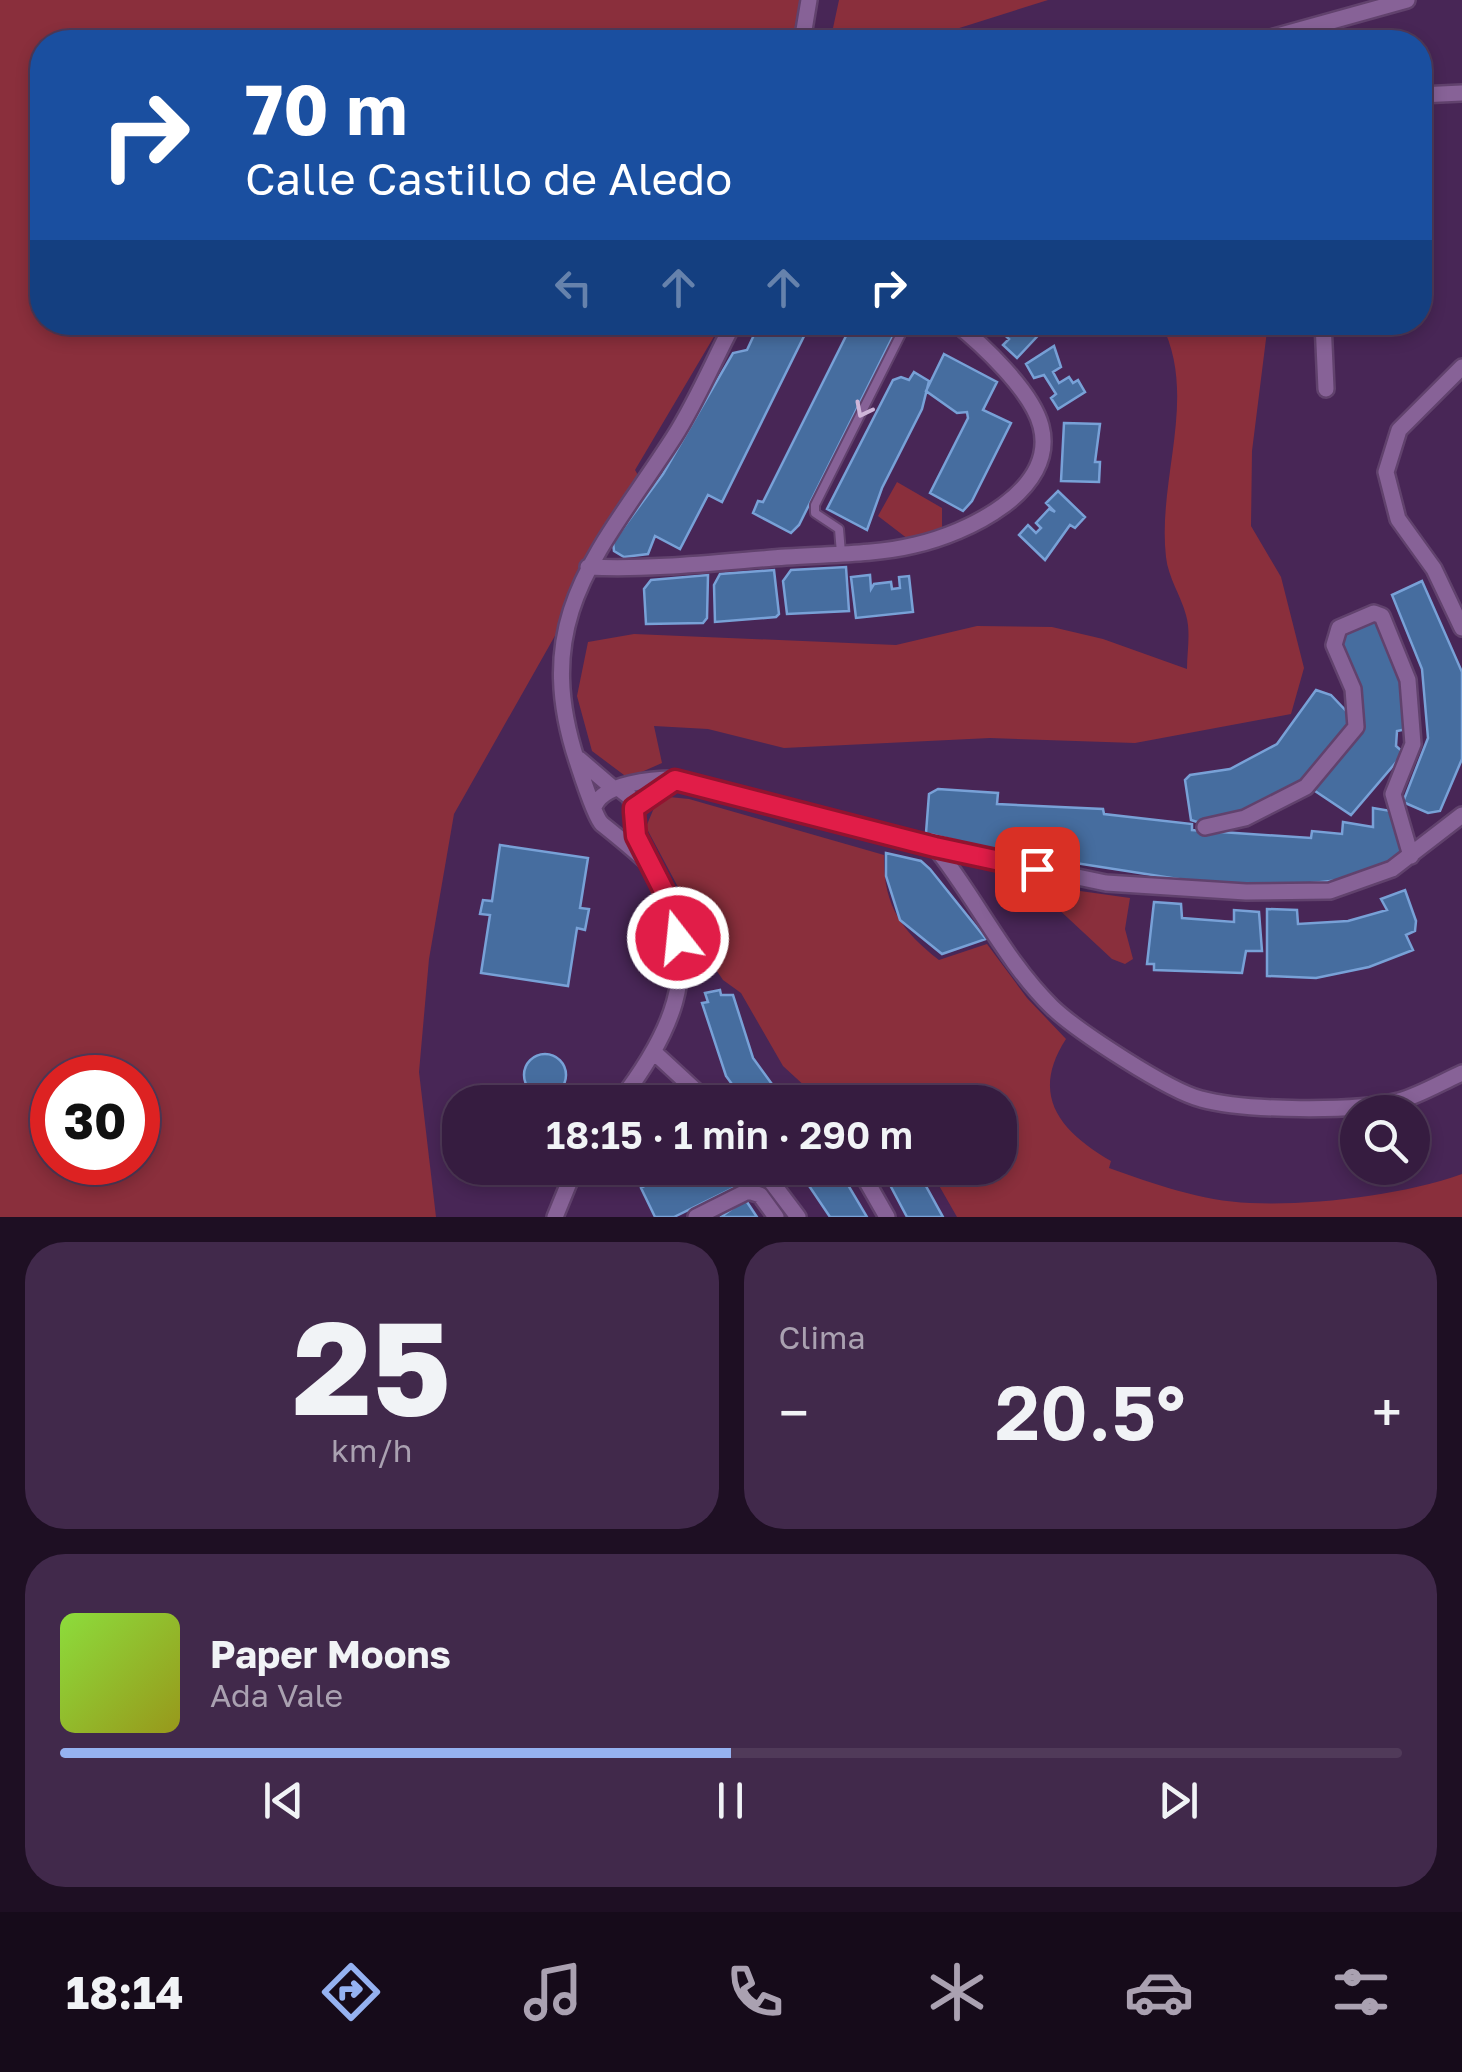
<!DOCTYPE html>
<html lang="es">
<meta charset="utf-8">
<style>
:root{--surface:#361c40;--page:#41294b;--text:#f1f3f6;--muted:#aaa1b1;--line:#503a59;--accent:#95b2f1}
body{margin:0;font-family:"Golos Text",sans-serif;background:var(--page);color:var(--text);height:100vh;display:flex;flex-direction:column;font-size:38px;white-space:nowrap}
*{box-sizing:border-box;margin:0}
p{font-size:32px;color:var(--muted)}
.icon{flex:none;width:55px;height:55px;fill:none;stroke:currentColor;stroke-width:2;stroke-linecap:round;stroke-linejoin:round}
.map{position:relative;height:1217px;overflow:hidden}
.details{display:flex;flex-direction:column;gap:25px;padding:25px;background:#1e0f23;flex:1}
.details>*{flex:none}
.guide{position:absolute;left:30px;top:30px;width:1402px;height:305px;border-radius:40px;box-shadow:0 5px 15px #0003,0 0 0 2px var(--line);background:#1a4fa0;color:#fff;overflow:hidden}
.buttons{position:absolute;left:1340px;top:1095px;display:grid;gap:20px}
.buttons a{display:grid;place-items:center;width:90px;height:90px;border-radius:50%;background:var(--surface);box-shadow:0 5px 15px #0003,0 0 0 2px var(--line);font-size:50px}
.speed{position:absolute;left:30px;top:1055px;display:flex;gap:20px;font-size:50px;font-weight:700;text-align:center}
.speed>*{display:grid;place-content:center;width:130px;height:130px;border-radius:50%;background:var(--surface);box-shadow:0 5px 15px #0003,0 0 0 2px var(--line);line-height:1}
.speed .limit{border:15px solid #d22;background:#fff;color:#111}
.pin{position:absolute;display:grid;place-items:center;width:85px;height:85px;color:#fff;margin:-42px;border-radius:20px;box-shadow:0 5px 15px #0006}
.me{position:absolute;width:110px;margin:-55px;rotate:344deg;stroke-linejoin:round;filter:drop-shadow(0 0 8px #0008)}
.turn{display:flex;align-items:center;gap:35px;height:210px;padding:0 50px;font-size:45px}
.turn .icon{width:130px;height:130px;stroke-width:2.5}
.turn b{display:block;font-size:70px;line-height:85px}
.lanes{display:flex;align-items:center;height:95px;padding:0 50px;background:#0003;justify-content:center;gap:50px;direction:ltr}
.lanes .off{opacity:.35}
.big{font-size:75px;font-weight:600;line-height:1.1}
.details .card{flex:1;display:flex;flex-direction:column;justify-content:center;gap:15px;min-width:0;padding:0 35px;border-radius:40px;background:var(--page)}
.details .dial{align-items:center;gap:0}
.dial b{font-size:130px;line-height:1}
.song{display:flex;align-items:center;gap:30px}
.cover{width:120px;height:120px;border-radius:15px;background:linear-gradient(135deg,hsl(90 70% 55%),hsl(60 70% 35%))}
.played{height:10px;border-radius:5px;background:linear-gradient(90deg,var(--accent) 50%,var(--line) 50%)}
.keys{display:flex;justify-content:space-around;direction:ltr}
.heat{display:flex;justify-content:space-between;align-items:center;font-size:55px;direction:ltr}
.details .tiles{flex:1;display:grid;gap:25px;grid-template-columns:1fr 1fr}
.card:last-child{grid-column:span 2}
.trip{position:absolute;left:442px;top:1085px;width:575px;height:100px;border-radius:40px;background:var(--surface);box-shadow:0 5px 15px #0003,0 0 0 2px var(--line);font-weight:600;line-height:100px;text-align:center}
.dock{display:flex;height:160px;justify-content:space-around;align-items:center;background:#160b1a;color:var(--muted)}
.dock .icon{width:70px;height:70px}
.dock .active{color:var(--accent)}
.dock b{font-size:45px;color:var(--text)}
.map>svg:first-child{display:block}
.green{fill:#8a2f3c;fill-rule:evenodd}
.building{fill:#466d9f;stroke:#78a1d7;stroke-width:2.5}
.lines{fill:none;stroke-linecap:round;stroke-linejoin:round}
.lane-casing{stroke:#61426d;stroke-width:12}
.street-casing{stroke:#61426d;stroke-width:20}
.lane{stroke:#876297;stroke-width:8}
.street{stroke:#876297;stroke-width:15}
.oneway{stroke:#ceb5d9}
.route-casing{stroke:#92132f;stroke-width:25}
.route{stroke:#e11d48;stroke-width:18}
</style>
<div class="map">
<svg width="1462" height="1217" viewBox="0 0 1462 1217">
<rect width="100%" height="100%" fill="#482656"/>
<!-- green -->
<path class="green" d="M0,0h809l-7,42h-760v280l680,1 -87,147 7,12 -188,332 -25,145 -10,113 17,145h-436zM52,1078h86v84h-86z
M839,0h209l-133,42h-85z
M1161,323h107l-16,128 -1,75 30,51 23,91 -13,46 -156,29 -145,-5 -206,10 -76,-19 -54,-3 8,37 -34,15 -36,-27 -15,-55 11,-54 46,-8 262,11 81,-19 75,1 51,12 84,30c0,-17 4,-37 -1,-54 -5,-19 -18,-38 -20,-58 -9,-79 33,-160 -5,-234z
M897,482l45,26v23l-34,8 -30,-23z
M669,797l20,2 195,56c-1,50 17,75 55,105l48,-16 40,54 39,41c-37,57 -5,93 45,122l-2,7c45,16 92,33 141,35 63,3 153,-8 212,-29v43h-505l-28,-49h71v-66h-167l-25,-13 -25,-23 -42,-73 -18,-13 -13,-19 -8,1 -1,-8 -5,-1 -10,-51 -40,-75 8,-19z
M1008,881l122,17 -5,31 8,30 -8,5 -13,-5 -72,-67 -29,-6z"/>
<!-- building -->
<path class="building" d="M760,322h51l-89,180 -14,-7 -28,54 -25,-13 -7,18 -24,3 -10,-6 -1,-9 50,-68 70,-121 14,-3z
M853,322h47l-101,203 -8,8 -38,-20 5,-12 5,1z
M991,322l22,4 25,-4 7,6 -28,30 -14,-13 6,-6z
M1054,346l7,21 -8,5 6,11 10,-6 4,6 5,-3 7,12 -27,17 -7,-11 5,-4 -12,-19 -10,3 -8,-14z
M944,354l53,28 -14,28 28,13 -39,78 -9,10 -33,-18 38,-75 -1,-6 -10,1 -31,-22z
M914,372l15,9 -7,28 -40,79 -15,42 -40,-21 66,-129 8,-3 8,3z
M1064,423l36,1 -5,38h5l-1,20 -38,-1z
M1058,491l27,26 -10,11 -5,-3 -25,35 -26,-25 9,-10 8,8 5,-5 -5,-5 13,-14 6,3 -9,-9z
M846,567l3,44 -62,3 -4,-33 8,-11z
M774,570l5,44 -3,3 -61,5 -1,-37 6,-11z
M708,575l-1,43 -4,5 -57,1 -2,-35 7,-9z
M870,575l1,14 3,-5 17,-2 1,7 8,-1 -1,-11 10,-1 4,36 -57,6 -5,-41z
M1422,581l40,91v87l-22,52 -12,2 -25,-11 25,-64 -6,-69 -30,-74z
M1370,621h9l24,61 4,47 -10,2 -1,15 8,7 -53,62 -39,-26 51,-63 -22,-82 3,-9z
M1316,690l15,5 18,19v12l-46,55 -63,33 -40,9 -9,-3 -6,-40 5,-5 40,-6 47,-25z
M938,789l60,4 -1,11 106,5 1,5 88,10v6l119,8 1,-7 30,3 1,-12 30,5v-19l18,3 12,46 -54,22 -64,7h-57l-50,-7 -186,-29 -66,-17 3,-39z
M500,845l88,13 -8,50 9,1 -4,21 -8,-2 -9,58 -87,-13 9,-58 -10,-1 3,-14 9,1z
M886,853l35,8 9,8 56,70 -44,15 -42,-34 -14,-44z
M1405,890l11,31 -1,10 -9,4 7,15 -44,17 -53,11 -49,-2v-67l30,1 1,14 50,-3 39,-11 -6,-11z
M1154,902l27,2 1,14 52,4v-12l25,2 3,39h-16l-4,22 -88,-3v-6h-7z
M720,990l1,5h12l20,63 32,44h-40l-19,-26 -24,-73 6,-1 -3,-9z
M524 1075a21 21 0 1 1 42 0a21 21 0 1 1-42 0Z
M677,1086l18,16h-37l14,-7z
M646,1168h92l3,5 -4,13 -63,31h-19l-14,-29 9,-5z
M797,1168h41l29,49h-37z
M881,1168h35l27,49h-36z
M745,1199l12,18h-36z"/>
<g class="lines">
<!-- lane casing -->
<g class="lane-casing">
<path id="lane" d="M841,553l-2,-24 -24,-16v-8l92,-183"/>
</g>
<!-- street casing -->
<g class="street-casing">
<path id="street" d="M802,42l7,-42
M1256,42l151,-42
M1420,95l42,-2
M1323,322l3,67
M1462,367l-63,63 -13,42 12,47 36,50 28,59
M588,567c66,3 132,-5 198,-10 42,-3 88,-2 129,-12 50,-11 143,-54 126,-119 -9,-35 -59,-82 -87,-104
M579,759l35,30
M595,805c10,-22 58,-26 80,-26l260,68 171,36 140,9 84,-1 62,-22 70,-54
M634,808l38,-27
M1205,827l40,-9 61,-31 50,-60 -3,-38 -19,-44 5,-17 35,-15 8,3 26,64 5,64 -20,50 18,62
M935,847c41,51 70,114 117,160 25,24 117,84 149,92 43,12 155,13 198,2 21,-6 43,-19 63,-28
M648,863c-15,-14 -31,-27 -46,-39 -7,-6 -21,-51 -25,-63 -48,-146 24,-210 97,-324 23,-36 40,-77 60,-115
M655,1053l53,49
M619,1102c50,-65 83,-130 45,-212 -8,-17 -19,-31 -25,-48 -6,-15 -4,-31 -9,-45l-9,-7
M761,1168l37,49
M859,1168l28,49
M555,1217l20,-49
M696,1217l52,-26 12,4 16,22"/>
</g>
<!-- lane -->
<use href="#lane" class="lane"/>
<!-- street -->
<use href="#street" class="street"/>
</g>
<!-- one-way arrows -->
<defs><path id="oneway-chevron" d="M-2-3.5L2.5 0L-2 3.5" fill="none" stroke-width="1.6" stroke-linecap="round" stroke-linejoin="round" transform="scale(2.5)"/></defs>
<use class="oneway" href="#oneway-chevron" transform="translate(863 410) rotate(117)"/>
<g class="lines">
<!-- route casing -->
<g class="route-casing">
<path id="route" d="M678,938l-14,-47 -28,-55 -2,-24v-4l41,-28 260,67 102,22"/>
</g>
<!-- route -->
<use href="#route" class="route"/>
</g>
</svg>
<div class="buttons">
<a><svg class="icon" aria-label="search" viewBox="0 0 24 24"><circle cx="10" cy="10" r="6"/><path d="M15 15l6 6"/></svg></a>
</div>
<div class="speed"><div class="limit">30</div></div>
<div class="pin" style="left:1037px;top:869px;background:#d93025"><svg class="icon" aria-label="arrive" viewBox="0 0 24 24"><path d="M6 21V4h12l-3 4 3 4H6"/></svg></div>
<svg class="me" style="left:678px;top:938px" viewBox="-20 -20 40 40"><circle r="17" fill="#e11d48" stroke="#fff" stroke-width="3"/><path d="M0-11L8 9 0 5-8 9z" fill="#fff"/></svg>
<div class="trip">18:15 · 1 min · 290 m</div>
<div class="guide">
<div class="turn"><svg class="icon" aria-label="right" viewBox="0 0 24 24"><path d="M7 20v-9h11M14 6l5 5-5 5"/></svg><div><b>70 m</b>Calle Castillo de Aledo</div></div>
<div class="lanes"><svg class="icon off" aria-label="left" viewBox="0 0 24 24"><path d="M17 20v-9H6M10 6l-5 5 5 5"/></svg><svg class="icon off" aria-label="ahead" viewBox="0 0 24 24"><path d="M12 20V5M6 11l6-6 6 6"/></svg><svg class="icon off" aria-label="ahead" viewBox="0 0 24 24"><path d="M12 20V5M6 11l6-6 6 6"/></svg><svg class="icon" aria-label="right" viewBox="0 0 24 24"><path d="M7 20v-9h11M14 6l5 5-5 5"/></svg></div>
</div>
</div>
<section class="details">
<div class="tiles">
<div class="card dial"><b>25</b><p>km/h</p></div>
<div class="card"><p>Clima</p>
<div class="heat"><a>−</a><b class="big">20.5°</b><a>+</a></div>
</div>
<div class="card">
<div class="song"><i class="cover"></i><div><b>Paper Moons</b><p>Ada Vale</p></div></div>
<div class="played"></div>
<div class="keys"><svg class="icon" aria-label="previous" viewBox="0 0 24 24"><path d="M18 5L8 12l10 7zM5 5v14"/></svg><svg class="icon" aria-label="pause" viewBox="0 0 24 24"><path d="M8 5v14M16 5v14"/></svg><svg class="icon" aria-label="next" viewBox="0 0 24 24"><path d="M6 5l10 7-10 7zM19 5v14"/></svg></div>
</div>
</div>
</section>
<nav class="dock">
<b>18:14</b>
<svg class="icon active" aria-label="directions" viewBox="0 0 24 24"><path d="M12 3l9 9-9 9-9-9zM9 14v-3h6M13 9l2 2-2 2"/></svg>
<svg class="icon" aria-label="music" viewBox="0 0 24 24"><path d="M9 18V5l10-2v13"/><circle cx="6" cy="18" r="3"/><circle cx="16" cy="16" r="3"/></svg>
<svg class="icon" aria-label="phone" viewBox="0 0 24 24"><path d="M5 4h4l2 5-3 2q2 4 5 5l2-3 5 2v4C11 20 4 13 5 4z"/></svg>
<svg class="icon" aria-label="climate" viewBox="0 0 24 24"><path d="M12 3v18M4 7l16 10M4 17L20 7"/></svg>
<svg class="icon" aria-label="car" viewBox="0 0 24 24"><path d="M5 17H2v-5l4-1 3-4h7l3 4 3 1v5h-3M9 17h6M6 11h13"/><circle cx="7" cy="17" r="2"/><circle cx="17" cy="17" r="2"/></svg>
<svg class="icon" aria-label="filters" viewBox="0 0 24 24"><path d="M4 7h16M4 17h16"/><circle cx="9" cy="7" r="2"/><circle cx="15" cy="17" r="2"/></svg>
</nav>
